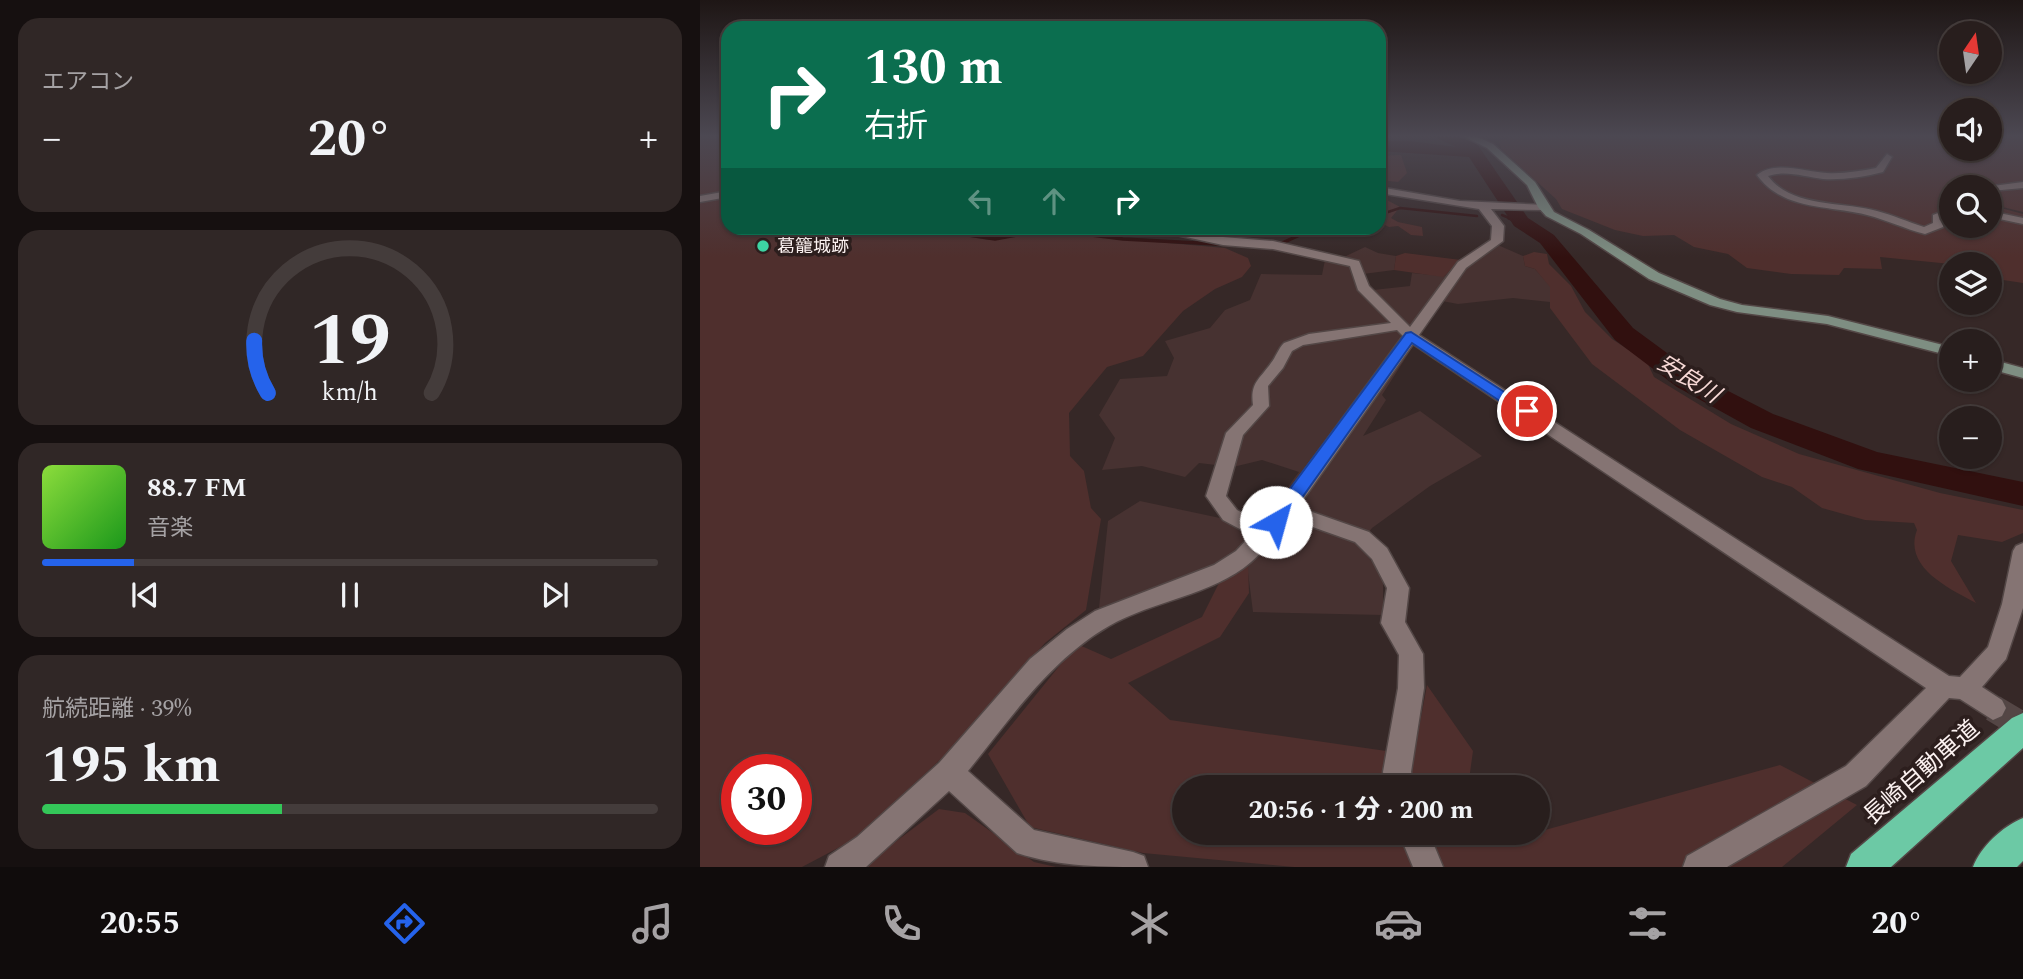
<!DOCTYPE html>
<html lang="ja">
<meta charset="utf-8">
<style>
:root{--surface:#281e1d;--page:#302726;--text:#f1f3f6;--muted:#a5a2a4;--line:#443c3b;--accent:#2563eb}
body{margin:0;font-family:Spectral,"Noto Sans JP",serif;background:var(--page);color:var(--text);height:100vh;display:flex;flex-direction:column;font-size:26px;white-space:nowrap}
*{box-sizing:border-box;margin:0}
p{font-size:23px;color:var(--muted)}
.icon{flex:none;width:38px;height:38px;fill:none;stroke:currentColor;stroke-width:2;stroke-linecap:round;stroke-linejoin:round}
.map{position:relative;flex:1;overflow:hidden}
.side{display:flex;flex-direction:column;gap:18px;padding:18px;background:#161010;width:700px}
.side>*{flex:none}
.banner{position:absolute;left:21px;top:21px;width:665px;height:214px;border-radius:21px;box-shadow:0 2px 5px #0004,0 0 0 2px var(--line);background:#0b6e4f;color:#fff;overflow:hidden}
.needle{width:46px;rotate:13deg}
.fabs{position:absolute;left:1239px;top:21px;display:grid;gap:14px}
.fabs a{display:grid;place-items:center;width:63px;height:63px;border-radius:50%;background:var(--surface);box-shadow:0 2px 5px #0004,0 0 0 2px var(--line);font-size:35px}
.speed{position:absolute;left:21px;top:754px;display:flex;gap:14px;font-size:35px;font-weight:700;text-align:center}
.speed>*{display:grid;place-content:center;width:91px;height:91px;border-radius:50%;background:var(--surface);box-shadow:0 2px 5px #0004,0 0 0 2px var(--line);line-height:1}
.speed .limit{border:10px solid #d22;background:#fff;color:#111}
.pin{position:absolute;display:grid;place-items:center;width:60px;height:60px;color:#fff;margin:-30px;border:4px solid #fff;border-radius:50%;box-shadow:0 2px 7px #0007}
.me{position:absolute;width:77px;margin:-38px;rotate:38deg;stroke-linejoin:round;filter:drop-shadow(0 0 5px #0008)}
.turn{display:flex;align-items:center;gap:24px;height:147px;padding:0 28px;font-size:32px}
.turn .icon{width:91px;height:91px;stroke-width:2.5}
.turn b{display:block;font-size:49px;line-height:60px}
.lanes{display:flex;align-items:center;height:66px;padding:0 28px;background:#0003;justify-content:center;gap:35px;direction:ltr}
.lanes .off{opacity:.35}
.big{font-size:52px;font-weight:700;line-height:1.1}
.side .widget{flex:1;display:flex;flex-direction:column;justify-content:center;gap:10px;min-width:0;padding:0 24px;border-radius:21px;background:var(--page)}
.side .dial{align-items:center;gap:0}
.dial svg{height:182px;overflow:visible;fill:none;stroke:var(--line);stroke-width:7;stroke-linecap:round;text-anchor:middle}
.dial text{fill:var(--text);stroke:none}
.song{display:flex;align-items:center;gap:21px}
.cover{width:84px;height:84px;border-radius:10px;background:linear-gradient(135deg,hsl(90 70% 55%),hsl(120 70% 35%))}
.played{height:7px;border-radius:4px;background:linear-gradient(90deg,var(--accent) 15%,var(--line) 15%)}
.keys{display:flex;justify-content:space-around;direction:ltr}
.heat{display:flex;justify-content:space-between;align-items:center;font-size:38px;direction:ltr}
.charge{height:10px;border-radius:5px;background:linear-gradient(90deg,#34c759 39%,var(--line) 0)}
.trip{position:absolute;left:472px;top:775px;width:378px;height:70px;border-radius:35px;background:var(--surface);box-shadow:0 2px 5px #0004,0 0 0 2px var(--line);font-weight:700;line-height:70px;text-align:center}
.tab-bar{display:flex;height:112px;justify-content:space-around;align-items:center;background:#100c0c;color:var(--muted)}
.tab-bar .icon{width:49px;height:49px}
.tab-bar .current{color:var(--accent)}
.tab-bar b{font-size:32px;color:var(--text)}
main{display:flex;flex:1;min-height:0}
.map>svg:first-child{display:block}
.built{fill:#473231}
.green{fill:#4f2f2d;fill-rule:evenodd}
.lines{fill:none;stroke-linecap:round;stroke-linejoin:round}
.stream-far1{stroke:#31100f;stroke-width:2.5}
.stream{stroke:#31100f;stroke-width:3.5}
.river{fill:#31100f;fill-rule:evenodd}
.street-tunnel{stroke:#544645;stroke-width:27;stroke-dasharray:27 13;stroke-linecap:butt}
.street-casing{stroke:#534746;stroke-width:3}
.secondary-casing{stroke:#534746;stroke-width:3}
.highway-casing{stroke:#534746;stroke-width:3}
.street{fill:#857473;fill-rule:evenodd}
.secondary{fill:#7e8e82;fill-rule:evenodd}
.highway{fill:#6cc9a5;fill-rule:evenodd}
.route{fill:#2563eb;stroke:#184099;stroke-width:2}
.poi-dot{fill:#3dd4a3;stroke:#2c1e1d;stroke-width:2.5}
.labels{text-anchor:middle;stroke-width:7;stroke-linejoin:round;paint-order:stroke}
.far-poi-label{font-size:18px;fill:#fcf2f1;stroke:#2c1e1d;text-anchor:start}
.water-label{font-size:23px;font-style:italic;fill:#f7d9d6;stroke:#2c1e1d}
.near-street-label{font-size:24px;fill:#fcf2f1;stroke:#2c1e1d}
</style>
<main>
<section class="side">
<div class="widget"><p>エアコン</p>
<div class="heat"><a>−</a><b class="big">20°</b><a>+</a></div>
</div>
<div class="widget dial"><svg viewBox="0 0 100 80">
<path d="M14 69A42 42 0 1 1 86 69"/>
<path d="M14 69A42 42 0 0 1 8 46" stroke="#2563eb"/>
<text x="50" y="56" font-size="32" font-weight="700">19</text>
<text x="50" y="72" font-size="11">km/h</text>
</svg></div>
<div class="widget">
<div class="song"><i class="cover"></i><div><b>88.7 FM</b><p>音楽</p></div></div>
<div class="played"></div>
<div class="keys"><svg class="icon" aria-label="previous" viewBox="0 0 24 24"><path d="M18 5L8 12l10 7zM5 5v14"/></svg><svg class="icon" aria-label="pause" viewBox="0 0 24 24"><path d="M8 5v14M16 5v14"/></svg><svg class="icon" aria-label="next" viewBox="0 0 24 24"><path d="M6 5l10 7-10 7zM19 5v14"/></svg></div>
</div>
<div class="widget"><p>航続距離 · 39%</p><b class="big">195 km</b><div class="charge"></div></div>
</section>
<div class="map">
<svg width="1323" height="867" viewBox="0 0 1323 867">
<rect width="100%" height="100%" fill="#362827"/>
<!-- built -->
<path class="built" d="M791,242l32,14 2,10 10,3 16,18 -1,15 -37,-4 -55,6 -16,-3 -60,94 4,5 -23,36 57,-25 62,45 -52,30 -58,42 -13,17 24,31v39l-130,-3 -6,-47 -25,12 -25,-4 -98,35 9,-87 32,-20 80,17 6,-10 35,15 38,-51 -37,-12 -29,7 -34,-4 -14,14 -43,-11 -40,4 13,-32 -16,-23 21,-36 47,-3 7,-18 -9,-17 45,-13 15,-18 25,-10 11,-26 61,1 3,-15 19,-3 21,-10 13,6 18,3 -2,14 -31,4 10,16 37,-4 2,-13 31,3 18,-16z"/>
<!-- green -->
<path class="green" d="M0,135h28v93h202l1,3 58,9 64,-7 172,15 23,10 3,8 -9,11 -27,12 -32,22 -40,45 -36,11 -38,46 1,43 14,15 7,37 10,11 -15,91 -41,33 -101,113 -89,83 -53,28h-102zM37,770h59v60h-59z
M807,135h444v14h39v-14h33v48l-72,4v3l-7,2 7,3v31h39v-21l33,9v69l-33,-5v-14h-39l-71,-7 2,12 -38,-1 -5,7 -48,-1 -44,-6 -19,-14 -34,-7 -20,-12 -31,1 -28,-6 -53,-21 -6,-10 -55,-50 -2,-8 10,-3z
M701,155l6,18 -9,9 -19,-2v-12h4l-4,-5v-7z
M1323,186v26l-33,-8v-15z
M687,200l13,7 -9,11 7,4 24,5 1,9 -12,-1 -13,-9 -9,1 -10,-5v-19z
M834,252l13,2 2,10 22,22 14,26 27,27 35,23 7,15 77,47 68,30 141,39 83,17v23l-21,9 -44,-7 -7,26 25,42c-28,-15 -73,-36 -59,-73l-3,-7 -49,-3 -43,-12 -30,-21 -30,-10 -82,-47 -88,-66 -42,-56v-21l-15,-18 -10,-3 -2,-10z
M705,253l56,7 -18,17 -49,-7 2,-14z
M548,565l1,28 -29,44 -92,46 42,37 244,35 13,-70 46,66 -5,36 -283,1v45h353v-7l7,4 235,-65 77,40 -75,62h-488l-151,-14 -113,-26 -42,-73 89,-110 34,15 91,-42 20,-40z
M239,809l26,4 69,49 22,5h-194z"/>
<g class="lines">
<!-- stream-far1 -->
<path class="stream-far1" d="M679,215l21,-7 77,8
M802,215l12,5"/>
<!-- stream -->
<path class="stream" d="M809,218l12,4
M250,232l45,7 44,-8h21l63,8 112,6
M580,244l35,-16"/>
<!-- river -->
<path class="river" d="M730,135h23l24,9 51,74 26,17 79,93 64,47 76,39 104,38 146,30v24l-165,-37 -107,-41 -74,-41 -62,-47 -75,-97 -26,-17 -45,-69 -90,-6v-10h31l46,6z"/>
<!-- street-tunnel -->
<path class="street-tunnel" d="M1293,708l30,18"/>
<!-- street casing -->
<g class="street-casing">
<path id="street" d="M1187,154l5,3 -9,15c-19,5 -40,8 -60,7 -18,-2 -37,-9 -55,-3 24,32 74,25 109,35 16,4 31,11 47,16l9,-4v-8l18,-7v7l-8,3v9l-18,7c-20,-5 -38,-14 -58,-19 -39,-10 -84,-4 -110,-40 19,-15 48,-3 70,-2 16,1 33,-2 49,-5z
M1323,182v6l-33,3v-4h-5z
M679,187l81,14 87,4v4l-4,1 -52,-1 13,17 -1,15 -37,27 -47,67 530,341 11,1 28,-30 14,-43 11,-53 3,-5 7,-3v65l-17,51 -24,28 20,13 4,8 -4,8 -9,4 -33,-21 -11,-1 -83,88 -139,81h-44l4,-11 159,-90 80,-78 -513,-344 -115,163 71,25 18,16 22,40 -4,34 18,32 1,34 -13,84 4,16h-28l-4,-16 15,-84 1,-33 -18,-32 6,-35 -15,-29 -17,-17 -65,-23c-13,14 -25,31 -39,43 -38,33 -99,39 -142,64 -59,34 -99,93 -141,145l66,59 99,22 11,4 4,11c-44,0 -89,0 -131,-14l-68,-62 -83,76h-41l4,-11 28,-19 82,-74 91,-104 37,-30 28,-18 119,-46 22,-14 15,-16 -28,-15 -17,-24 20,-63 27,-28c-3,-22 6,-25 18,-42 5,-6 7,-14 13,-20l25,-9 82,-11 -33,-33 -8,-24 -77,-17 -50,-4 -65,-14 -5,-3h20l50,9 50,4 86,20 10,25 41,41 48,-65 33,-22 1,-14 -13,-17 -100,-16zM697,330l6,6 -124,169 -17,18 -25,-13 -11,-14 17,-61 26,-29 -1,-20 15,-18 9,-17 11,-6z
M1251,190v16l-10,-10z
M28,191v6l-28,5v-6z
M1290,211l33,7v6l-33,-7z
M699,833h30l14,34h-30z"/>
</g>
<!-- secondary casing -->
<g class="secondary-casing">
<path id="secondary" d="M761,135h12l20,9 42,38 19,30 35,18 70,43 61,26 22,6 86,11 123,31v9l-124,-32 -90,-12 -27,-7 -61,-26 -68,-45 -35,-18 -8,-9 -11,-22 -40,-37z
M1290,359l33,9v10l-33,-9z"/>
</g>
<!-- highway casing -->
<g class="highway-casing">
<path id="highway" d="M1323,713v35l-132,119h-45l5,-13 161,-136z
M1323,818v43l-6,6h-44c8,-21 29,-40 50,-49z"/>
</g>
<!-- street -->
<use href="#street" class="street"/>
<!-- secondary -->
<use href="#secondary" class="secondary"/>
<!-- highway -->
<use href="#highway" class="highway"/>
</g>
<!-- sky -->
<linearGradient id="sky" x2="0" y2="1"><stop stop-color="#1e1615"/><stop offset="0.53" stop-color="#4c4852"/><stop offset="1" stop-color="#4c4852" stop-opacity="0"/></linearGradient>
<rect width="1323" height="257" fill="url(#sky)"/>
<!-- route -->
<path class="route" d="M711,332l123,79 -7,5 -6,-1 -109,-72 -130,183h-13l-2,-4 2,-5 137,-184z"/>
<!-- markers -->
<circle class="poi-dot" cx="63" cy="246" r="7"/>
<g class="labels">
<!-- far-poi labels -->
<g class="far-poi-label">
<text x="77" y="252">葛籠城跡</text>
</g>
<!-- water labels -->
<g class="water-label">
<text transform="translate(989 378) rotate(32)" y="8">安良川</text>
</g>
<!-- near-street labels -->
<g class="near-street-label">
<text transform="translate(1221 772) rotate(-41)" y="8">長崎自動車道</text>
</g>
</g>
</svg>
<div class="fabs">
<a><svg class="needle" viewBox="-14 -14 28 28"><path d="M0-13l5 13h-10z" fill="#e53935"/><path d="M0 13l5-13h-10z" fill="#a5a2a4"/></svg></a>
<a><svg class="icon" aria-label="sound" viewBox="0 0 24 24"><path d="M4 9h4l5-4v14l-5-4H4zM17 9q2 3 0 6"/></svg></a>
<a><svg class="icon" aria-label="search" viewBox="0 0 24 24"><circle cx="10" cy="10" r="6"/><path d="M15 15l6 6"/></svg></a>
<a><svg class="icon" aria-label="layers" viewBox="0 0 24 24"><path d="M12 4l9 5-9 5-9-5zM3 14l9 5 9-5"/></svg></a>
<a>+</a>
<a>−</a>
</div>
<div class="speed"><div class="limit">30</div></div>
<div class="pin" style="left:827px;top:411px;background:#d93025"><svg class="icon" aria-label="arrive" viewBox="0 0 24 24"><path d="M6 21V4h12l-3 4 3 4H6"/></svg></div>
<svg class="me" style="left:576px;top:522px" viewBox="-20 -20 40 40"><circle r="19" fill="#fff"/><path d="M0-13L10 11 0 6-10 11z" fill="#2563eb"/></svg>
<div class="trip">20:56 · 1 分 · 200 m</div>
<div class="banner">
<div class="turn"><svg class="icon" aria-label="right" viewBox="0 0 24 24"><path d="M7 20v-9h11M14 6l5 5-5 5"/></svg><div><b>130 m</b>右折</div></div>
<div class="lanes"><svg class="icon off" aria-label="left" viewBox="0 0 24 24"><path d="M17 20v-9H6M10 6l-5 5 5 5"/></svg><svg class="icon off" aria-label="ahead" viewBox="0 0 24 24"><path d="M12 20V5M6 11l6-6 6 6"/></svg><svg class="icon" aria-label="right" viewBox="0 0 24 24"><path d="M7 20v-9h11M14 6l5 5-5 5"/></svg></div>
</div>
</div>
</main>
<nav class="tab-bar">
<b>20:55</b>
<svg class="icon current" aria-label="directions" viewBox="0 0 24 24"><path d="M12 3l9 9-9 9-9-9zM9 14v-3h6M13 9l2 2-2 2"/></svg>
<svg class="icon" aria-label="music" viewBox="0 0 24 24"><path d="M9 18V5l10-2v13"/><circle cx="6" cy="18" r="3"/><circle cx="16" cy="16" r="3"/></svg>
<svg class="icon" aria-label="phone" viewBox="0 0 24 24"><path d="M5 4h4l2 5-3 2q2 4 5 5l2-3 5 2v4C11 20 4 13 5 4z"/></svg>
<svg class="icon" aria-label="climate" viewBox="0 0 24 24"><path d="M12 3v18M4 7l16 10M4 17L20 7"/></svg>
<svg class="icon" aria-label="car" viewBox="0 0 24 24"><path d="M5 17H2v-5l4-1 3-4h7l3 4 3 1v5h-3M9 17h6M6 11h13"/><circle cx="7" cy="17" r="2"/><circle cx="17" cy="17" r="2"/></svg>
<svg class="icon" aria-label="filters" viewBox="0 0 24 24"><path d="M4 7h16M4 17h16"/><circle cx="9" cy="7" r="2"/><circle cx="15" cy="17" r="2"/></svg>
<b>20°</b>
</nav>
